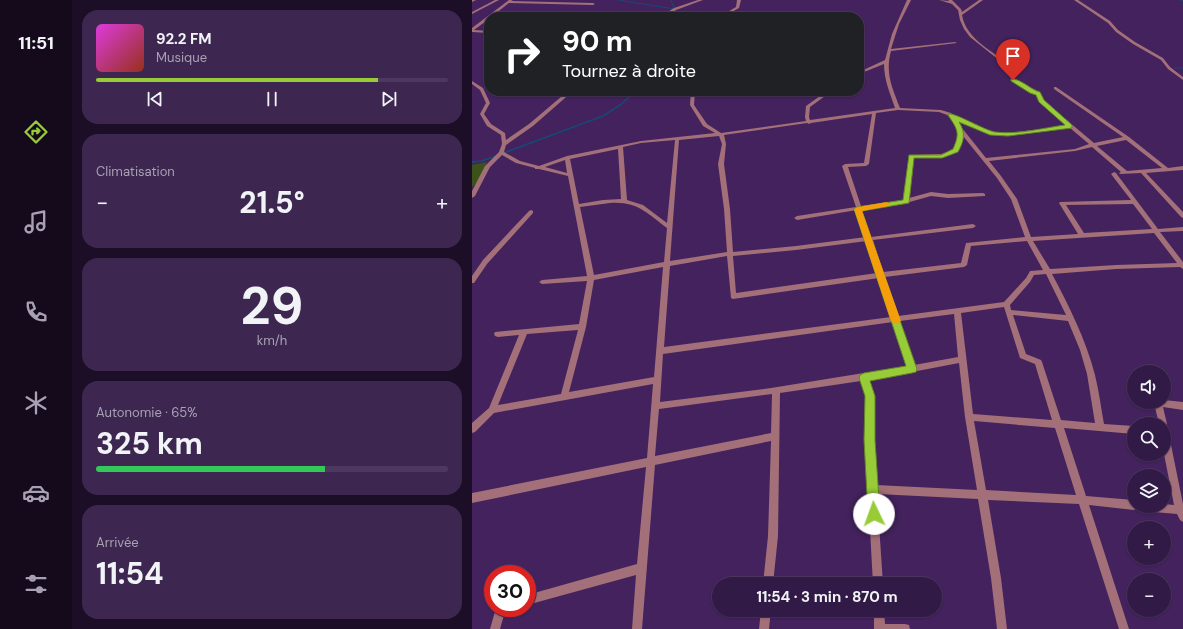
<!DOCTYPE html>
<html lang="fr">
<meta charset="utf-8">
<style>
:root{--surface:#321a46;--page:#3d2751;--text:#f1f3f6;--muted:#a8a1b3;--line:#4d385f;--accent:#97cc38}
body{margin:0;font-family:"DM Sans",sans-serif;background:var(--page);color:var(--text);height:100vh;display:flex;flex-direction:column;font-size:15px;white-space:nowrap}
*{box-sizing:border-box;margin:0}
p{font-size:13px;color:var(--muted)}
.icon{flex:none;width:22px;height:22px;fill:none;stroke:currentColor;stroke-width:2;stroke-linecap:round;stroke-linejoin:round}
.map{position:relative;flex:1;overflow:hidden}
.panel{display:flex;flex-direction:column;gap:10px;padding:10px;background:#1c0e26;width:400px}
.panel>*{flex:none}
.top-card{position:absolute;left:12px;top:12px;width:380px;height:84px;border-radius:16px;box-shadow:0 1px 3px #0004,0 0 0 1px var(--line);background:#202124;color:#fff;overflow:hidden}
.buttons{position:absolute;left:655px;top:365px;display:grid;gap:8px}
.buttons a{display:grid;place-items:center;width:44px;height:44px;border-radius:50%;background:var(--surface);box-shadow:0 1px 3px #0004,0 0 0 1px var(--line);font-size:20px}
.speed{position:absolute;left:12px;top:565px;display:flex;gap:8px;font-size:20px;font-weight:700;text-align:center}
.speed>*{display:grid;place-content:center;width:52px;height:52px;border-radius:50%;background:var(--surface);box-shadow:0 1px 3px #0004,0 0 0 1px var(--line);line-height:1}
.speed .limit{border:6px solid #d22;background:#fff;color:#111}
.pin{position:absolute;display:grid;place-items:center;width:34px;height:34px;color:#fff;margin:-41px -17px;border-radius:50% 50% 50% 0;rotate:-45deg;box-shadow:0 0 4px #0007}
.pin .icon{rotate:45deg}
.me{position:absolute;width:44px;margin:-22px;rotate:357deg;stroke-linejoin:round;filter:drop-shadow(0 0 3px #0008)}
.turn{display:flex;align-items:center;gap:14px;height:84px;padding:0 12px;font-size:18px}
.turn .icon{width:52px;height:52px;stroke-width:2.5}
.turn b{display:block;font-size:28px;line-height:34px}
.big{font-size:30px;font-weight:700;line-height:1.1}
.panel .card{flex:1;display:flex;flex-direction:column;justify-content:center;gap:6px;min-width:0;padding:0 14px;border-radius:16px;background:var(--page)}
.panel .dial{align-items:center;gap:0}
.dial b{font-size:52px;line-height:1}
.song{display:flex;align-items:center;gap:12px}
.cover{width:48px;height:48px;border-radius:6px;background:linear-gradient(135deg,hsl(300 70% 55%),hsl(10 70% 35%))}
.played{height:4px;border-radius:2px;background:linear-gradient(90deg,var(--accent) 80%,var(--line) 80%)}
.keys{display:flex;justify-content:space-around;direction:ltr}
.heat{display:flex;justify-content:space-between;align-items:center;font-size:22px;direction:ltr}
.charge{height:6px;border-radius:3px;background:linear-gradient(90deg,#34c759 65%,var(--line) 0)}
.trip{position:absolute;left:240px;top:577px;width:230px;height:40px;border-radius:20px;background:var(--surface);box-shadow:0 1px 3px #0004,0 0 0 1px var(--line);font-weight:700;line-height:40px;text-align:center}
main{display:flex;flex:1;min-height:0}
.dock{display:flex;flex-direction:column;width:72px;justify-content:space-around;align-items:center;background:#140a1c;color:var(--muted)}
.dock .icon{width:28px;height:28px}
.dock .selected{color:var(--accent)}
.dock b{font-size:18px;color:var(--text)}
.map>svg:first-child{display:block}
.green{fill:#3d5219}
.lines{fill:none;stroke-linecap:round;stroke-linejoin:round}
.stream-far2{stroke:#164a75;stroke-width:1}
.stream-far1{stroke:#164a75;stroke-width:1.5}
.stream{stroke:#164a75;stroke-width:2}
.minor{fill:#a36f78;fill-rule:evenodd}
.route{fill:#97cc38;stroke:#628524}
.slow{fill:#f59e0b}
</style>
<main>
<nav class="dock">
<b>11:51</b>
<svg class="icon selected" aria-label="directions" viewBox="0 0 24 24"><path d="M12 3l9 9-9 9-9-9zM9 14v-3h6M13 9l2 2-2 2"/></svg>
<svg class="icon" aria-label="music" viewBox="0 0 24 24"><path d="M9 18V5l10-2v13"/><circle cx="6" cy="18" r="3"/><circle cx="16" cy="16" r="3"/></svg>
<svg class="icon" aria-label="phone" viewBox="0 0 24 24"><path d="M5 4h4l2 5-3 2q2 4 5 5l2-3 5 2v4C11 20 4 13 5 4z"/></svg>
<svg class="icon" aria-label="climate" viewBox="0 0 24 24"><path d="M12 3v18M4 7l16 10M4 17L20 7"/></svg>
<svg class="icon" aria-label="car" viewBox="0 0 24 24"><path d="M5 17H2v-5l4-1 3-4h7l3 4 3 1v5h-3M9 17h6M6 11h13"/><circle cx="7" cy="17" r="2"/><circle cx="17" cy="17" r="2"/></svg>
<svg class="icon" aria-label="filters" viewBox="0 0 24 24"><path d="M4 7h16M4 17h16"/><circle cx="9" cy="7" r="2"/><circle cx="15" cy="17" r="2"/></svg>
</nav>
<section class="panel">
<div class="card">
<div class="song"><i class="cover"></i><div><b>92.2 FM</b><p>Musique</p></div></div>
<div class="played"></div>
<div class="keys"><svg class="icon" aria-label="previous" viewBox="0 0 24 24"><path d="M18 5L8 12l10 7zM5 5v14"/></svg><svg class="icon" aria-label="pause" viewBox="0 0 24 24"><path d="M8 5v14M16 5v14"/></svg><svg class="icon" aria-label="next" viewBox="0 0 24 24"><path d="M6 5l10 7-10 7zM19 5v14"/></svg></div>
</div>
<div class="card"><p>Climatisation</p>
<div class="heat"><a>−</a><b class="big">21.5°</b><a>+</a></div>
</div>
<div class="card dial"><b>29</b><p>km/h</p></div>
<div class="card"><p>Autonomie · 65%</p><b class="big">325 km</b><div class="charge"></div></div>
<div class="card"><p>Arrivée</p><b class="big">11:54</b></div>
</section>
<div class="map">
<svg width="711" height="629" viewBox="0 0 711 629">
<rect width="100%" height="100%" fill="#43225d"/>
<!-- green -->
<path class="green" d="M15,162l-8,19 -7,6v-22z"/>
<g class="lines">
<!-- stream-far2 -->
<path class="stream-far2" d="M146,0l57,9
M199,0l6,17
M708,0l3,1
M703,68h8"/>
<!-- stream-far1 -->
<path class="stream-far1" d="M0,162l10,-1 121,-45 17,-11 16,-14"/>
<!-- stream -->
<path class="stream" d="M0,162h2"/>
<!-- minor -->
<path class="minor" d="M0,0h4l-4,2z
M23,0h4l-27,14v-2z
M37,0h4l-2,1 82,2 2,1 -2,1 -84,-2 -18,14h-2v2l-15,11 15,1v2l-17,-1v-4z
M226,0h5l-27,10 -12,7h-4l14,-9z
M265,0h4l-2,8 -16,9h-4l17,-10z
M435,0h4l-12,24 -8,25 64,-7 2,1 -66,8c-6,22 1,36 9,57l41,2 10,3 13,8 29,11 15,1 60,-7 -29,-24 -3,-7 -5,-2 -19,-12 -5,-11 2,-2 -39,-31 -6,-8 -4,-9 -2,-10 -6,-6 -13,-4 10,1 -1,-1h4l9,9 1,3 17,-12h4l-21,15c4,25 33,37 50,52l-1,3 4,9 18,12 6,2 4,7 51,43 29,-6 -69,-48v-2h2l73,50 39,31 15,-2v4l-37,3 37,39v6l-2,-1 -40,-44 -21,1 -1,-1 2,-1 -29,-25 -17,4 -86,10 12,15 16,23 14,38 47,-3 -19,-31 1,-1 71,-2 -20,-26 3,-2 2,1 42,56 25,-2v4l-23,1 23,30v7l-3,-2 -64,2 -64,5c17,32 34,66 43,101 4,16 6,33 9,49l30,2v8l-70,-6 22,68 48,4v6h30v-2l10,1 -10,-51v-30h-5l-5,-21v-1h10v-2l19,2v8l-20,-3 4,17 -1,3 2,3 15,74v18l-3,-2 -3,-6 -35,-3 -3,-2 -1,-2 -4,3 -45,-5 40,124h-10l-40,-125 -91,-4 13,78 6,51h-10l-6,-51 -13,-79 -101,-5 6,90h-10l-8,-144 1,-44 -5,-15 -81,12 -2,143 -5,48h-10l5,-48 3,-95 -116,24 -13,164h-10l4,-54 -109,30v-10l110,-31 9,-97 -174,36v-10l175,-35 6,-74 -159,29 -19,19 -3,1v-10l17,-15 30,-73 -21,2 -3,-1 -1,-2 1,-2 84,-8 8,-43 -45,3 -3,-2 3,-2 45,-4 -19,-100 -29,-7h-4v-1l-19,-5 -14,-8 -12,12 -15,29 -3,2v-7l13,-25 14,-14 3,-8 -1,-9 -14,-9 -7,-12 6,-11 -6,-13 -8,-6v-3l11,7 7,15 -6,11 7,10 14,9 1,7 23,-16 39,-33h5l-40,35 -27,19 -2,7 16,9 19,5 28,-10 74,-15 74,-8 -12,-7 -13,-21 1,-14h4l-1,14 13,19 14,9 85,-12 -1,-4 1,-11 21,-15h5l-22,16 -1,10 1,3 85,-12c-5,-15 -11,-28 -11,-44l-25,10v-2l26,-12 7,-26zM426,110l41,2 8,3 13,8 32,11 16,1 62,-7 19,16 -14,5 -89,9 -24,-30h-4l1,10 -6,12 -12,4 -32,1 -6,45 -42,6 -13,-39 18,-1 3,-2 7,-51zM400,114l-8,49 -19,1 -3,2 14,41 -59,9 -3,2 3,2 60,-10 9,27 -70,9 -63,6 -3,-43 -6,-45 2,-20 -2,-9 83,-12 2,1 2,-1zM247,136l3,8 -4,20 6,45 3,43 -57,9 9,-121zM491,136l34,42 14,21 14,38 -59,6 -5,20 -78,9 -10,-32 100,-12 3,-2 -3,-2 -102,13 -9,-27 44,-7 25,-7 17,2 37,-2v-2l-2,-1 -35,1 -17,-2 -22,6 4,-40h29l15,-6 6,-14zM203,140l-8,83 -24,-18 -16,-5 -4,-53 18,-4zM654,140l36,28 -35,3 -30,-25zM146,149l3,50 -18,1 -24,4 -9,-45zM93,160l2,13 -22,-6zM138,203c27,-2 37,10 57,25l-3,34 -70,13 -14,-68zM661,204l19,25 -68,4 -18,-28zM682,233l23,30 -61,2 -66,4 -17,-28zM395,241l10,32 -141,20 -3,-37 63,-6zM555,241l16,29 -13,1 -4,7 -22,24 -106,14 -13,-39 79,-10 3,-2 4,-19zM255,256l4,42 2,1 146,-21 12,39 -227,30 6,-81zM191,267l-9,110 -85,15 17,-65 8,-47zM574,274l20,41 -55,-5 -1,-5 20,-23 4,-7zM532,307l16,51 15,6 17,56 -79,-6 -12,-101zM482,314l4,43 -44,8 -14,-44zM541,315l55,6 12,29 7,24 8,49 -34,-3 -19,-58 -1,-2 -15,-6zM421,322l14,44 -136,22 -111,14 3,-48zM106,330l-17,64 -63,11 29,-71zM487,363l6,54 12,73 -101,-5 -3,-45 1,-44 -6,-17 44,-7zM300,394l-1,39 -116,23 4,-47zM502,421l81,7 21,67 -90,-5z
M602,0h4l32,21 8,9 17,12 28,16 7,9 13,10v3l-15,-11 -7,-9 -28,-16 -17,-12 -8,-9z
M59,210l2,1v2l-46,51 -13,19h-2v-7l11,-16 46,-49z
M24,608h10l-6,21h-10z
M289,610h10l-2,19h-10z
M402,610h10l1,14h20l4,1 1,4h-36z"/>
</g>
<!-- route -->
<path class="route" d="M539,79c9,-1 20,11 29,13l4,8 28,25v3l-64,8 -18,-1 -31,-13c7,11 5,19 -1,30l-16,6h-28l-5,45 -47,8 55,158 -1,3 -4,1 -42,8 5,15v44l5,74 -1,5 -5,1 -4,-1 -2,-5 -4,-74 1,-44 -6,-18 1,-3 4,-2 42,-7 -52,-157 4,-2 45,-7 6,-45h32l12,-6c7,-16 5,-19 -5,-34l1,-1c7,-1 35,16 46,18 22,3 48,-4 70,-7l-26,-23 -3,-7 -6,-2 -19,-12z"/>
<!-- slow -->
<path class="slow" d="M415,202l3,3 -1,1 -27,5 39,110 -5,3 -5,-3 -37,-112 4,-2z"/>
</svg>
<div class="buttons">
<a><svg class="icon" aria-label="sound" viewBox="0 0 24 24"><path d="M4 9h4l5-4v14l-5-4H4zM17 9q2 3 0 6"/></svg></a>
<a><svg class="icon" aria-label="search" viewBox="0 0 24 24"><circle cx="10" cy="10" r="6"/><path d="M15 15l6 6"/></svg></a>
<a><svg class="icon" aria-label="layers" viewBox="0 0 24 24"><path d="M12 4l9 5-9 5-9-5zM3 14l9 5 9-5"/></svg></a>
<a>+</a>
<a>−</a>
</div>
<div class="speed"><div class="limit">30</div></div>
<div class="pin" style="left:541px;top:80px;background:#d93025"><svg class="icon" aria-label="arrive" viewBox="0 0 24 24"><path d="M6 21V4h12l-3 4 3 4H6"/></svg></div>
<svg class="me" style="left:402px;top:514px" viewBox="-20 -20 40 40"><circle r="19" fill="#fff"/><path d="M0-13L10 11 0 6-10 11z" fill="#97cc38"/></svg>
<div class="trip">11:54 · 3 min · 870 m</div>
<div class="top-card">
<div class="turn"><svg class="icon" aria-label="right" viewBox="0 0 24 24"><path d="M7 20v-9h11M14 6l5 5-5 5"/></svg><div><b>90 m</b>Tournez à droite</div></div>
</div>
</div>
</main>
